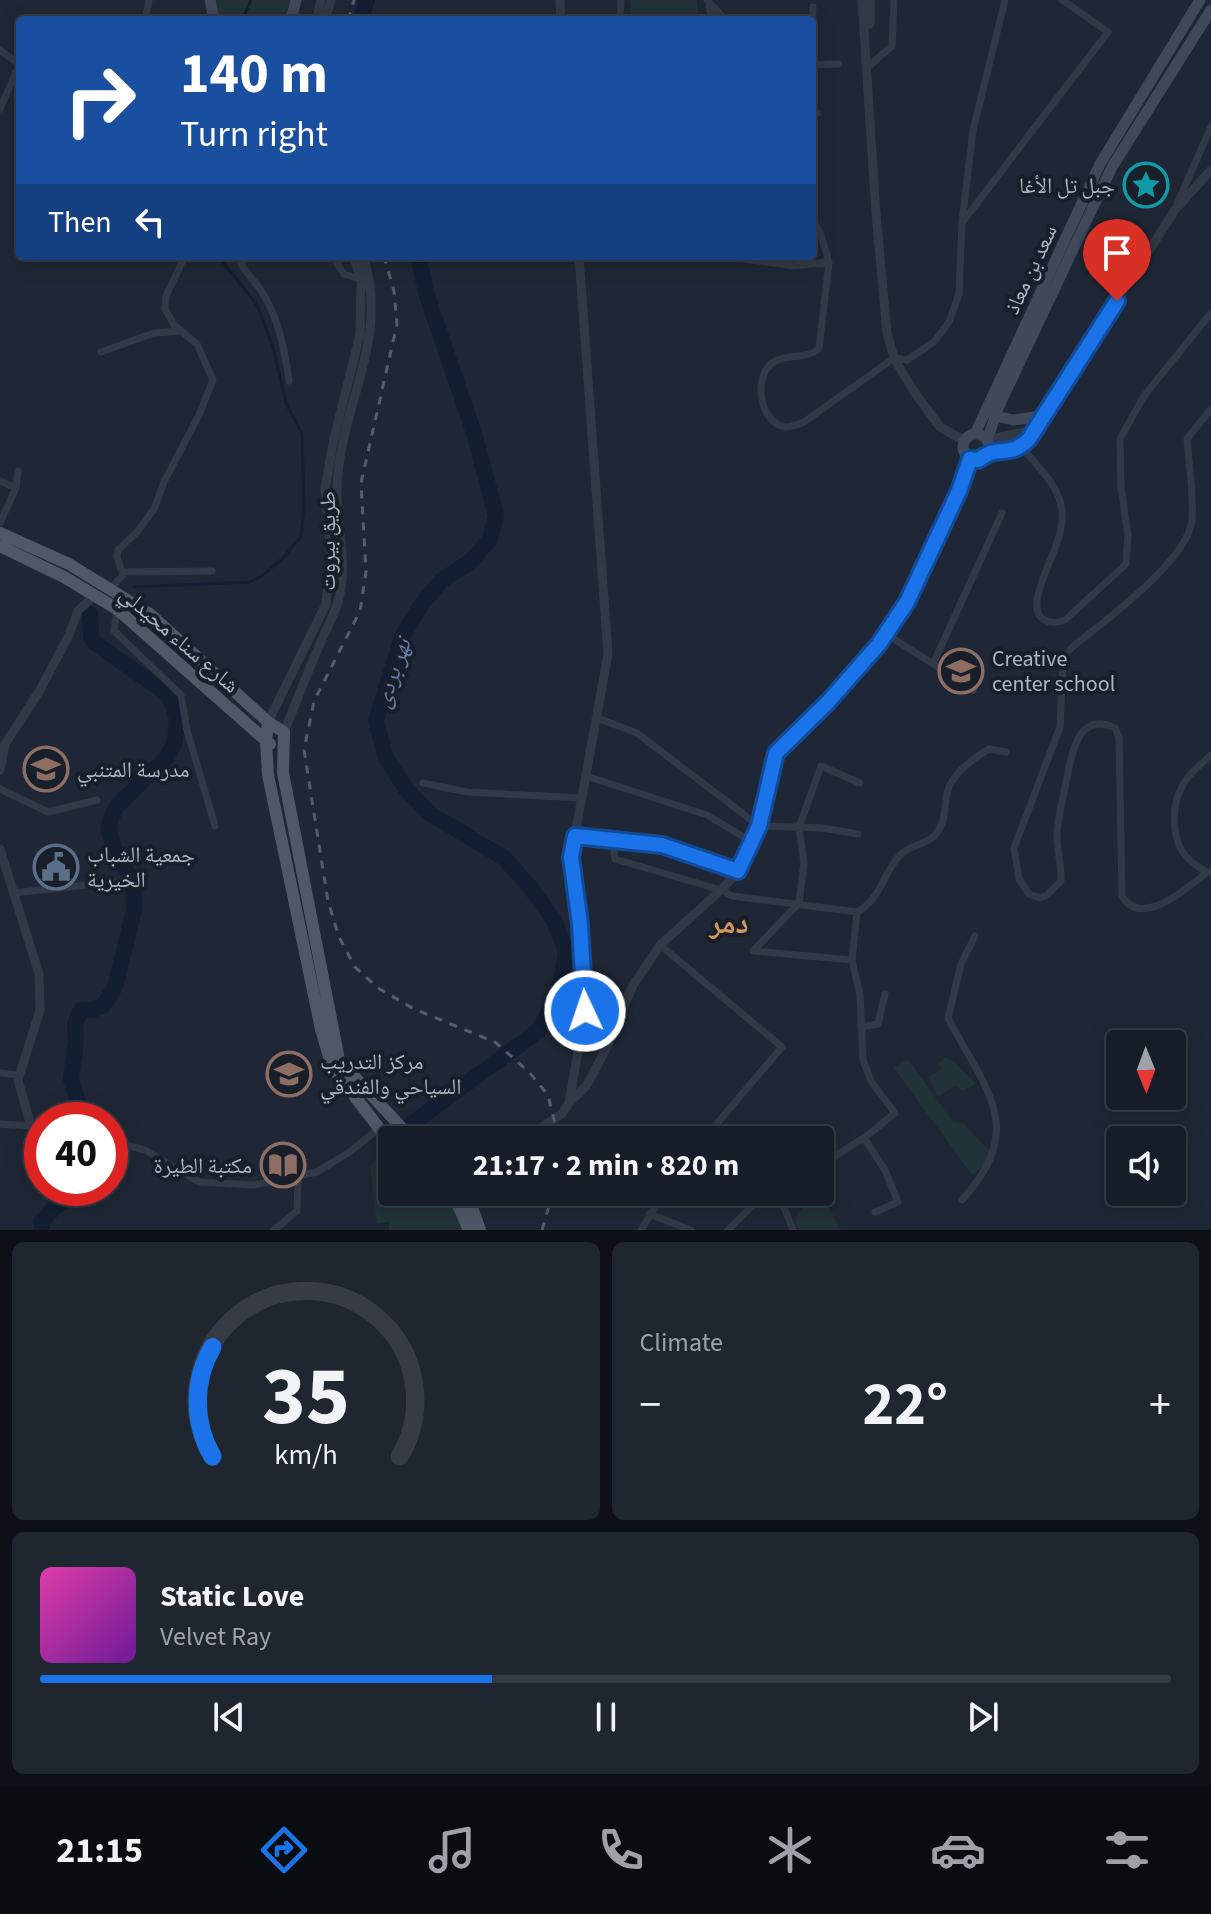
<!DOCTYPE html>
<meta charset="utf-8">
<style>
:root{--surface:#171d28;--page:#202630;--text:#f1f3f6;--muted:#9ea2a8;--line:#363b45;--accent:#1a73e8}
body{margin:0;font-family:"Source Sans 3","Noto Naskh Arabic",sans-serif;background:var(--page);color:var(--text);height:100vh;display:flex;flex-direction:column;font-size:30px;white-space:nowrap}
*{box-sizing:border-box;margin:0}
p{font-size:26px;color:var(--muted)}
.icon{flex:none;width:44px;height:44px;fill:none;stroke:currentColor;stroke-width:2;stroke-linecap:round;stroke-linejoin:round}
.map{position:relative;height:1230px;overflow:hidden}
.side{display:flex;flex-direction:column;gap:12px;padding:12px;background:#0d1016;flex:1}
.side>*{flex:none}
.guide{position:absolute;left:16px;top:16px;width:800px;height:244px;border-radius:8px;box-shadow:0 4px 20px #0003,0 0 0 2px var(--line);background:#1a4fa0;color:#fff;overflow:hidden}
.needle{width:52px;rotate:179deg}
.controls{position:absolute;left:1106px;top:1030px;display:grid;gap:16px}
.controls a{display:grid;place-items:center;width:80px;height:80px;border-radius:8px;background:var(--surface);box-shadow:0 4px 20px #0003,0 0 0 2px var(--line);font-size:40px}
.speed{position:absolute;left:24px;top:1102px;display:flex;gap:16px;font-size:40px;font-weight:700;text-align:center}
.speed>*{display:grid;place-content:center;width:104px;height:104px;border-radius:50%;background:var(--surface);box-shadow:0 4px 20px #0003,0 0 0 2px var(--line);line-height:1}
.speed .limit{border:12px solid #d22;background:#fff;color:#111}
.pin{position:absolute;display:grid;place-items:center;width:68px;height:68px;color:#fff;margin:-82px -34px;border-radius:50% 50% 50% 0;rotate:-45deg;box-shadow:0 0 8px #0007}
.pin .icon{rotate:45deg}
.me{position:absolute;width:88px;margin:-44px;rotate:357deg;stroke-linejoin:round;filter:drop-shadow(0 0 6px #0008)}
.turn{display:flex;align-items:center;gap:28px;height:168px;padding:0 32px;font-size:36px}
.turn .icon{width:104px;height:104px;stroke-width:2.5}
.turn b{display:block;font-size:56px;line-height:68px}
.then{display:flex;align-items:center;height:76px;padding:0 32px;background:#0003;gap:16px;font-size:30px}
.big{font-size:60px;font-weight:700;line-height:1.1}
.side .tile{flex:1;display:flex;flex-direction:column;justify-content:center;gap:12px;min-width:0;padding:0 28px;border-radius:12px;background:var(--page)}
.side .dial{align-items:center;gap:0}
.dial svg{height:208px;overflow:visible;fill:none;stroke:var(--line);stroke-width:7;stroke-linecap:round;text-anchor:middle}
.dial text{fill:var(--text);stroke:none}
.song{display:flex;align-items:center;gap:24px}
.cover{width:96px;height:96px;border-radius:12px;background:linear-gradient(135deg,hsl(320 70% 55%),hsl(280 70% 35%))}
.played{height:8px;border-radius:4px;background:linear-gradient(90deg,var(--accent) 40%,var(--line) 40%)}
.keys{display:flex;justify-content:space-around;direction:ltr}
.heat{display:flex;justify-content:space-between;align-items:center;font-size:44px;direction:ltr}
.side .tiles{flex:1;display:grid;gap:12px;grid-template-columns:1fr 1fr}
.tile:last-child{grid-column:span 2}
.trip{position:absolute;left:378px;top:1126px;width:456px;height:80px;border-radius:8px;background:var(--surface);box-shadow:0 4px 20px #0003,0 0 0 2px var(--line);font-weight:700;line-height:80px;text-align:center}
.tab-bar{display:flex;height:128px;justify-content:space-around;align-items:center;background:#090c10;color:var(--muted)}
.tab-bar .icon{width:56px;height:56px}
.tab-bar .on{color:var(--accent)}
.tab-bar b{font-size:36px;color:var(--text)}
.map>svg:first-child{display:block}
.green{fill:#213337}
.lines{fill:none;stroke-linecap:round;stroke-linejoin:round}
.stream{stroke:#131e33;stroke-width:3}
.river{stroke:#131e33;stroke-width:16}
.minor{stroke:#323946;stroke-width:7}
.tertiary{stroke:#323946;stroke-width:9}
.secondary{stroke:#40485a;stroke-width:11}
.primary{stroke:#505867;stroke-width:12}
.rail{stroke:#545d6e;stroke-width:3;stroke-dasharray:8 8;stroke-linecap:butt}
.route-casing{stroke:#114b97;stroke-width:20}
.route{stroke:#1a73e8;stroke-width:14}
.labels{text-anchor:middle;stroke-width:8;stroke-linejoin:round;paint-order:stroke}
.poi-label{font-size:22px;fill:#acb4c4;stroke:#181f2b;text-anchor:start}
.street-label{font-size:22px;fill:#acb4c4;stroke:#181f2b}
.water-label{font-size:24px;font-style:italic;fill:#657ba3;stroke:#181f2b}
.district-label{font-size:30px;font-weight:bold;fill:#d39658;stroke:#181f2b}
</style>
<div class="map">
<svg width="1211" height="1230" viewBox="0 0 1211 1230">
<rect width="100%" height="100%" fill="#1f2736"/>
<!-- green -->
<path class="green" d="M215,0h75l-5,20h-65z
M630,0h67l2,20h-67z
M945,1058l9,3 22,23 -14,7 -6,-6 -18,12 -10,-20 14,-8 -4,-6z
M908,1059l45,63 10,1 27,28 -7,16 -11,8 -78,-107z
M390,1143l2,49h48l16,15 9,23h-76v-8l-12,2 -7,-58z
M824,1199l17,31h-42l-4,-7c5,-17 12,-22 29,-24z"/>
<g class="lines">
<!-- stream -->
<path class="stream" d="M242,20l9,-20
M134,587l116,-5 12,-6 21,-18 18,-22 3,-30 -2,-72 -16,-31 -13,-56 -16,-42 -39,-49"/>
<!-- river -->
<path class="river" d="M360,20l7,-20
M83,1120l-12,-41 5,-38 -1,-17 6,-14h11l11,-4 12,-19 19,-77 -1,-29 -18,-30 -7,-23 8,-21 51,-50 8,-16 2,-23 -8,-23 -74,-52 -4,-7 -1,-22
M406,1128l132,-97 21,-37 7,-43 -12,-31 -24,-33 -26,-29 -75,-45 -23,-24 -20,-31 -10,-37 26,-84 19,-32 20,-24 30,-20 19,-22 6,-24 -22,-82 -47,-137 -9,-40
M42,1230l-1,-8 15,-16 36,-18"/>
<!-- minor -->
<path class="minor" d="M707,0l19,20
M709,5l3,15
M145,20l4,-20
M620,20l1,-20
M812,20l1,-13
M0,50l20,15
M812,65l27,-1
M868,67l24,-21 2,-46
M0,109l19,-44
M812,113h6
M1177,204l34,-77
M812,218l9,17 8,27 -10,87c-14,11 -35,4 -48,15 -18,15 -11,60 15,63 5,0 13,-3 18,-5l90,-64 13,2 27,-18 15,-20 10,-28 3,-72 11,-92 32,-130
M964,220l144,-188 -46,-32
M237,256c6,15 18,24 26,38 16,25 22,58 26,87
M332,256l12,18 17,5
M722,256l72,10 35,-4
M101,352l53,-19 26,-2
M1211,409l-24,30c2,26 7,55 5,81 -4,41 -90,103 -121,128l-8,11 -3,68 -46,121 5,31 10,15 11,4 7,-3 14,-14c1,-15 -4,-29 -4,-44 0,-17 5,-33 8,-50 6,-26 10,-78 50,-59l4,9 3,159c19,33 66,-8 85,-24h4
M1021,446c15,19 38,39 41,64 3,31 -21,61 -25,91 -2,20 13,25 28,19l61,-56 2,-28 -7,-49 -1,-48 24,-43 67,-83
M0,481l16,7
M0,523l16,-35 2,-17
M123,572l89,-1
M111,588l12,-13 -6,-18 1,-7 20,-19 16,-22 10,-27 35,-67 14,-35 -16,-36 -23,-19 -9,-16 1,-13 19,-40
M117,609l-3,22 67,64 6,35 28,96
M886,634l88,56
M933,664l69,-151
M597,718l40,15 122,93 63,2 36,6
M586,776l121,39 45,27
M423,783l44,9 115,6
M0,789l48,23 49,-12
M575,836l87,9 76,26
M612,840l3,19 106,31 11,6 125,16
M1207,872c-9,-5 -19,-11 -25,-21 -10,-16 -10,-46 -1,-62 6,-14 19,-24 30,-34
M12,893l112,-12
M660,945l122,102 -79,93
M852,960l-99,-9 46,-48 5,-40 -5,-36 22,-61 39,17
M861,1027l17,-3 7,-30
M0,1073l20,2
M0,1124l31,2 11,4
M864,1138l21,32 13,32 -23,10
M110,1141l35,9 54,32 55,3 63,-13 34,-21 28,-23
M820,1165l44,-27 31,-25 -24,-32 -8,-21 -3,-65 -8,-35 5,-48c26,-14 25,-40 45,-59 9,-8 26,-9 33,-18 11,-12 9,-27 12,-41 3,-19 27,-36 42,-45l17,3
M778,1192l15,38
M962,1200c66,-72 23,-111 -14,-182l13,-54 14,-28
M649,1214l42,16
M274,1230l23,-19 1,-33
M641,1230l24,-38
M728,1230l25,-25 20,-13"/>
<!-- tertiary -->
<path class="tertiary" d="M560,0l1,20
M862,0l14,214 11,119 7,25 19,32 27,37 25,14
M316,20l5,-20
M325,20l6,-20
M870,24v-24
M987,440l45,-10
M988,453c16,0 29,-2 41,-14l146,-229 36,-40
M268,722l58,-118 5,-48 -6,-67 8,-46 27,-109 1,-55 -8,-23
M284,732c11,-27 21,-53 32,-79 7,-17 16,-33 22,-51 11,-37 -2,-76 -1,-114 2,-81 54,-148 26,-232
M0,770l5,-26 35,-54 28,-53 10,-26 15,-14h4
M0,849l39,125 1,36 -22,70 13,46
M569,1103l16,-92 -5,-87 -9,-67 37,-203 -29,-398
M522,1140l40,-26 7,-11 18,-18 21,-40 25,-60 27,-40 61,-55 17,-19 21,-45 17,-73 52,-51 51,-58 28,-42 52,-111 11,-32"/>
<!-- secondary -->
<path class="secondary" d="M210,0l4,20
M291,20l5,-20
M996,416l17,4 29,-4
M963 447a13 13 0 1 1 26 0a13 13 0 1 1-26 0Z
M975,434l125,-270 100,-164
M987,440l12,-34 113,-239 99,-157"/>
<!-- primary -->
<path class="primary" d="M0,533l69,31 81,50 118,108 16,10 -1,41 56,287 74,80
M0,546l64,31 53,32 153,135
M268,722l-2,20 2,33 53,254 11,38 47,61 13,13
M446,1192l12,13 11,25
M461,1192l9,10 10,28"/>
<!-- rail -->
<path class="rail" d="M348,20l6,-20
M384,256l10,35 3,33 -36,159 5,89 -6,39 -46,90 -10,49 24,151 11,36 16,30 23,21 36,21 81,33 34,30 19,23 11,45
M542,1230l11,-38"/>
</g>
<g class="lines">
<!-- route casing -->
<g class="route-casing">
<path id="route" d="M585,1011l-5,-87 -9,-67 4,-21 87,9 76,26 21,-45 17,-73 52,-51 51,-58 28,-42 52,-111 11,-32 8,1c4,-2 7,-5 12,-7 18,-5 22,2 39,-14l88,-138"/>
</g>
<!-- route -->
<use href="#route" class="route"/>
</g>
<!-- icons -->
<defs>
<g id="sight-ring" transform="scale(2.3)"><circle r="9.5" fill="#181f2b" stroke="#0f9aa8" stroke-width="1.5"/><path d="M0-6L1.8-2.2L6-1.7L2.9 1.2L3.7 5.4L0 3.3L-3.7 5.4L-2.9 1.2L-6-1.7L-1.8-2.2Z" fill="#0f9aa8"/></g>
<g id="school-ring" transform="scale(2.3)"><circle r="9.5" fill="#181f2b" stroke="#8d6e63" stroke-width="1.5"/><path d="M0-5L7-2L0 1L-7-2ZM-4 1L0 2.5L4 1V4Q0 6-4 4Z" fill="#8d6e63"/></g>
<g id="civic-ring" transform="scale(2.3)"><circle r="9.5" fill="#181f2b" stroke="#5c6f8a" stroke-width="1.5"/><path d="M-.6-6.5H3V-4.5H.6V-3L4-1V1h2V6H-6V1h2V-1L-.6-3ZM-1.2 2.5V6h2.4V2.5Z" fill="#5c6f8a"/></g>
<g id="university-ring" transform="scale(2.3)"><circle r="9.5" fill="#181f2b" stroke="#8d6e63" stroke-width="1.5"/><path d="M0-5L7-2L0 1L-7-2ZM-4 1L0 2.5L4 1V4Q0 6-4 4Z" fill="#8d6e63"/></g>
<g id="library-ring" transform="scale(2.3)"><circle r="9.5" fill="#181f2b" stroke="#8d6e63" stroke-width="1.5"/><path d="M-6-4Q-3-5.5-.7-3.5V5Q-3 3-6 4ZM6-4Q3-5.5 .7-3.5V5Q3 3 6 4Z" fill="#8d6e63"/></g>
</defs>
<g fill-rule="evenodd">
<use href="#sight-ring" x="1146" y="185"/>
<use href="#school-ring" x="961" y="671"/>
<use href="#school-ring" x="46" y="769"/>
<use href="#civic-ring" x="56" y="867"/>
<use href="#university-ring" x="289" y="1074"/>
<use href="#library-ring" x="283" y="1165"/>
</g>
<g class="labels">
<!-- poi labels -->
<g class="poi-label">
<text x="1115" y="193" text-anchor="end">جبل تل الأغا</text>
<text x="992" y="666">Creative<tspan x="992" dy="25">center school</tspan></text>
<text x="77" y="777">مدرسة المتنبي</text>
<text x="87" y="862">جمعية الشباب<tspan x="87" dy="25">الخيرية</tspan></text>
<text x="320" y="1069">مركز التدريب<tspan x="320" dy="25">السياحي والفندقي</tspan></text>
<text x="252" y="1173" text-anchor="end">مكتبة الطيرة</text>
</g>
<!-- street labels -->
<g class="street-label">
<text transform="translate(1030 269) rotate(-65)" y="8">سعد بن معاذ</text>
<text transform="translate(327 541) rotate(-90)" y="8">طريق بيروت</text>
<text transform="translate(180 639) rotate(41)" y="8">شارع سناء محيدلي</text>
</g>
<!-- water labels -->
<g class="water-label">
<text transform="translate(392 673) rotate(-71)" y="8">نهر بردى</text>
</g>
<!-- district labels -->
<g class="district-label">
<text x="729" y="933">دمر</text>
</g>
</g>
</svg>
<div class="controls">
<a><svg class="needle" viewBox="-14 -14 28 28"><path d="M0-13l5 13h-10z" fill="#e53935"/><path d="M0 13l5-13h-10z" fill="#9ea2a8"/></svg></a>
<a><svg class="icon" aria-label="sound" viewBox="0 0 24 24"><path d="M4 9h4l5-4v14l-5-4H4zM17 9q2 3 0 6"/></svg></a>
</div>
<div class="speed"><div class="limit">40</div></div>
<div class="pin" style="left:1117px;top:301px;background:#d93025"><svg class="icon" aria-label="arrive" viewBox="0 0 24 24"><path d="M6 21V4h12l-3 4 3 4H6"/></svg></div>
<svg class="me" style="left:585px;top:1011px" viewBox="-20 -20 40 40"><circle r="17" fill="#1a73e8" stroke="#fff" stroke-width="3"/><path d="M0-11L8 9 0 5-8 9z" fill="#fff"/></svg>
<div class="trip">21:17 · 2 min · 820 m</div>
<div class="guide">
<div class="turn"><svg class="icon" aria-label="right" viewBox="0 0 24 24"><path d="M7 20v-9h11M14 6l5 5-5 5"/></svg><div><b>140 m</b>Turn right</div></div>
<div class="then">Then<svg class="icon" aria-label="left" viewBox="0 0 24 24"><path d="M17 20v-9H6M10 6l-5 5 5 5"/></svg></div>
</div>
</div>
<section class="side">
<div class="tiles">
<div class="tile dial"><svg viewBox="0 0 100 80">
<path d="M14 69A42 42 0 1 1 86 69"/>
<path d="M14 69A42 42 0 0 1 14 27" stroke="#1a73e8"/>
<text x="50" y="56" font-size="32" font-weight="700">35</text>
<text x="50" y="72" font-size="11">km/h</text>
</svg></div>
<div class="tile"><p>Climate</p>
<div class="heat"><a>−</a><b class="big">22°</b><a>+</a></div>
</div>
<div class="tile">
<div class="song"><i class="cover"></i><div><b>Static Love</b><p>Velvet Ray</p></div></div>
<div class="played"></div>
<div class="keys"><svg class="icon" aria-label="previous" viewBox="0 0 24 24"><path d="M18 5L8 12l10 7zM5 5v14"/></svg><svg class="icon" aria-label="pause" viewBox="0 0 24 24"><path d="M8 5v14M16 5v14"/></svg><svg class="icon" aria-label="next" viewBox="0 0 24 24"><path d="M6 5l10 7-10 7zM19 5v14"/></svg></div>
</div>
</div>
</section>
<nav class="tab-bar">
<b>21:15</b>
<svg class="icon on" aria-label="directions" viewBox="0 0 24 24"><path d="M12 3l9 9-9 9-9-9zM9 14v-3h6M13 9l2 2-2 2"/></svg>
<svg class="icon" aria-label="music" viewBox="0 0 24 24"><path d="M9 18V5l10-2v13"/><circle cx="6" cy="18" r="3"/><circle cx="16" cy="16" r="3"/></svg>
<svg class="icon" aria-label="phone" viewBox="0 0 24 24"><path d="M5 4h4l2 5-3 2q2 4 5 5l2-3 5 2v4C11 20 4 13 5 4z"/></svg>
<svg class="icon" aria-label="climate" viewBox="0 0 24 24"><path d="M12 3v18M4 7l16 10M4 17L20 7"/></svg>
<svg class="icon" aria-label="car" viewBox="0 0 24 24"><path d="M5 17H2v-5l4-1 3-4h7l3 4 3 1v5h-3M9 17h6M6 11h13"/><circle cx="7" cy="17" r="2"/><circle cx="17" cy="17" r="2"/></svg>
<svg class="icon" aria-label="filters" viewBox="0 0 24 24"><path d="M4 7h16M4 17h16"/><circle cx="9" cy="7" r="2"/><circle cx="15" cy="17" r="2"/></svg>
</nav>
